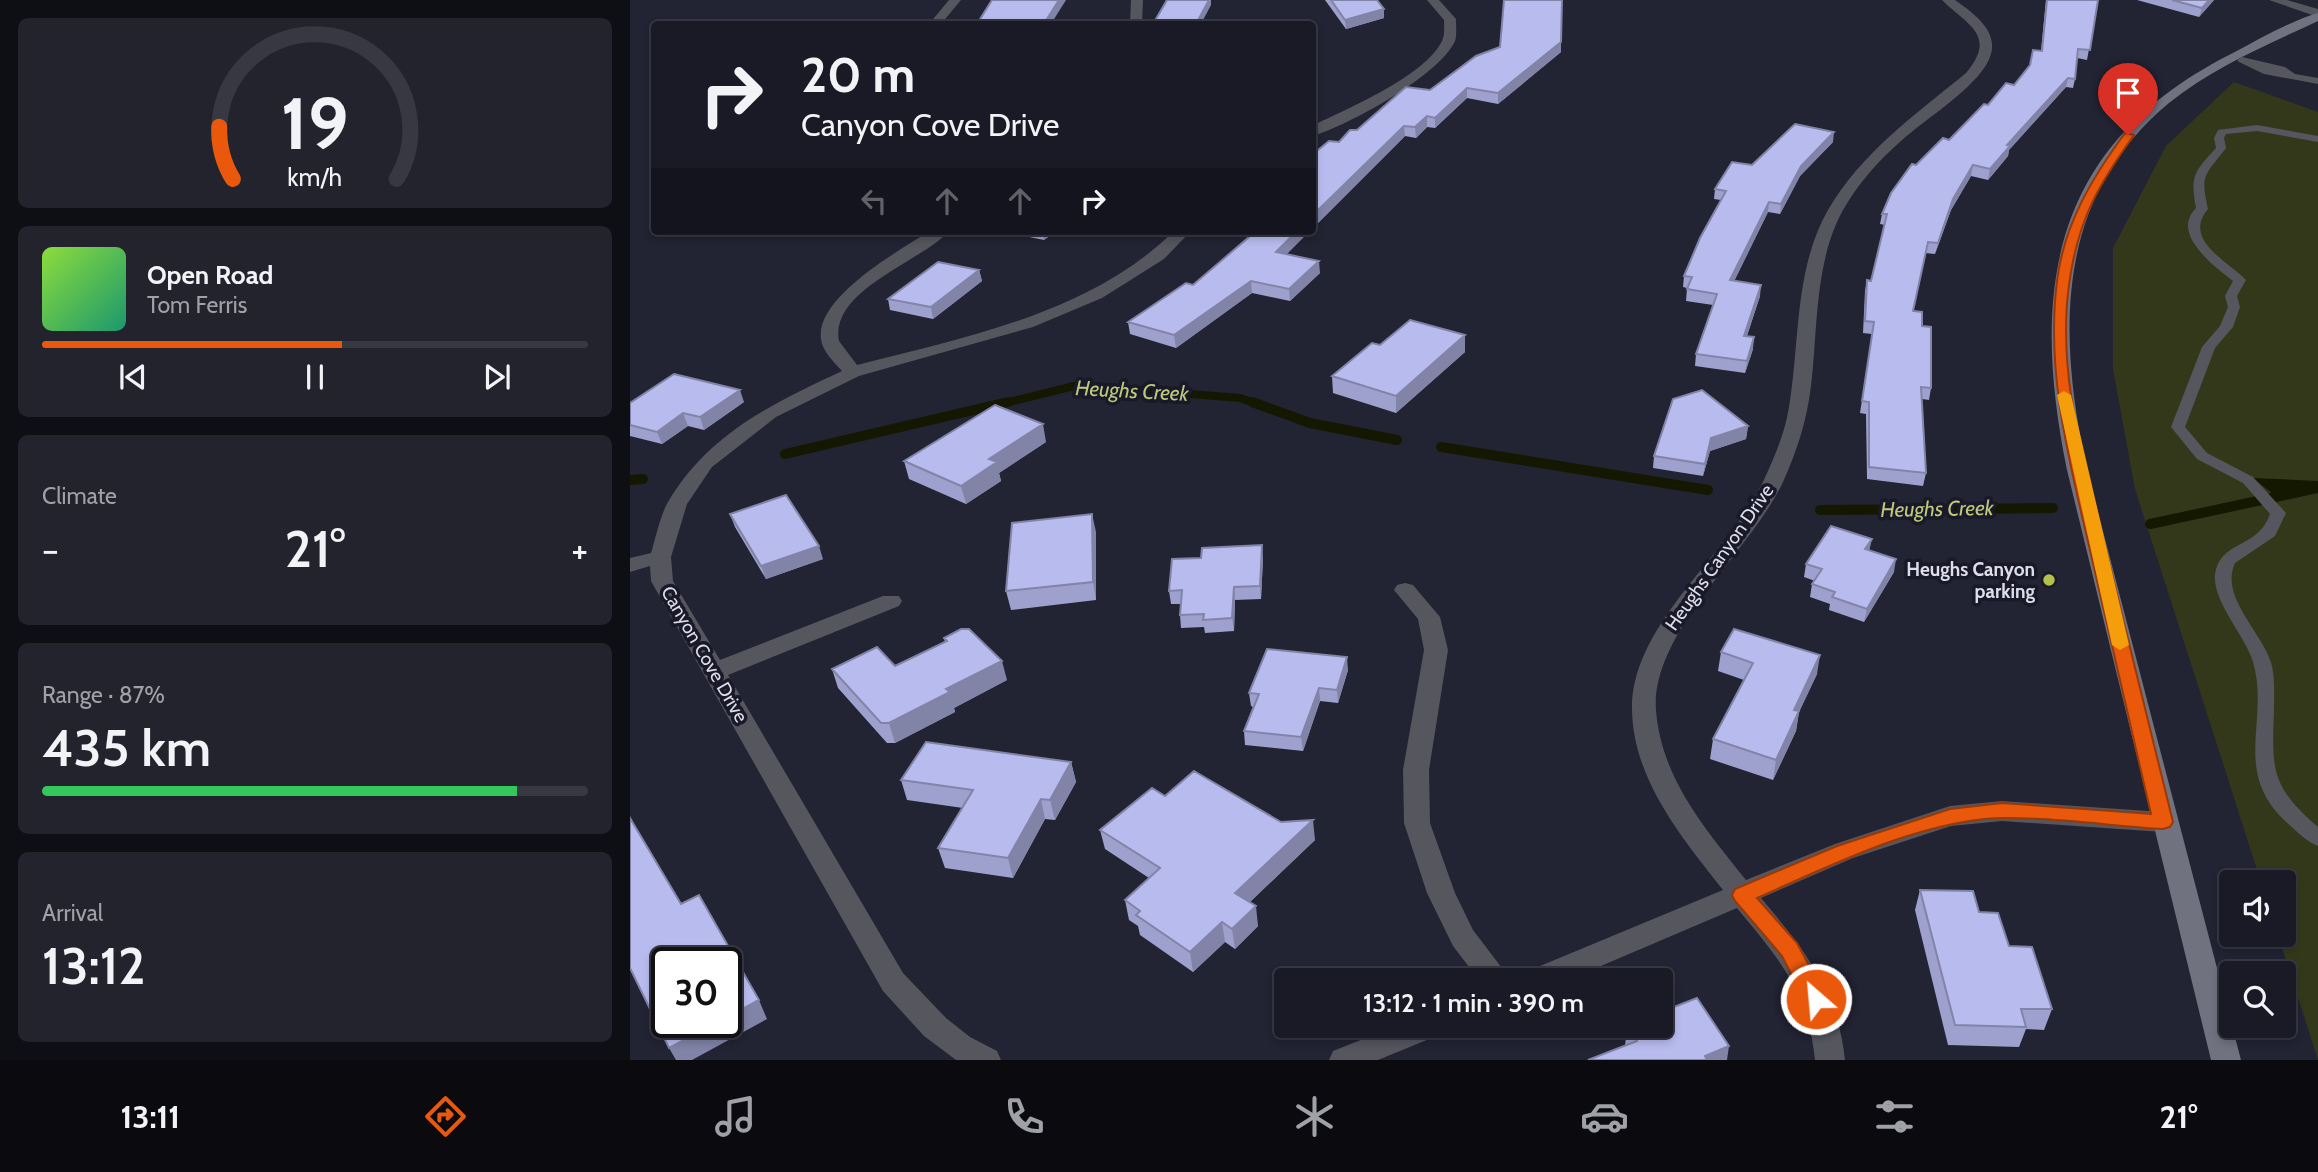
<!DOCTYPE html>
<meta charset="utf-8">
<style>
:root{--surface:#1a1a26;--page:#23232e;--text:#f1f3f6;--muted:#9fa1a7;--line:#383843;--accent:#ea580c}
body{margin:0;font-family:Cabin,sans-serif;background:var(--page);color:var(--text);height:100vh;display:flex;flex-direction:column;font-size:26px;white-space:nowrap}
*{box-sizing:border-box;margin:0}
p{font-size:23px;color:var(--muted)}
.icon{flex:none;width:38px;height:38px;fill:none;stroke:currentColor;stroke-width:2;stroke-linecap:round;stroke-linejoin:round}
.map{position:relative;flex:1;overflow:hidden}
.panel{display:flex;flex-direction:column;gap:18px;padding:18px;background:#0e0e15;width:630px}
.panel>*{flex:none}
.top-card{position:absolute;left:21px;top:21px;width:665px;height:214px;border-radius:7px;box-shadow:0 4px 10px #0003,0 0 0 2px var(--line);background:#1a1a26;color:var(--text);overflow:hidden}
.tools{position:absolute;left:1589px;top:870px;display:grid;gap:14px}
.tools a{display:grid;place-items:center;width:77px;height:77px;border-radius:7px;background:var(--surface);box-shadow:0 4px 10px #0003,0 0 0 2px var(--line);font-size:35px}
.speed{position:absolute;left:21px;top:947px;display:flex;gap:14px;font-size:35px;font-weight:700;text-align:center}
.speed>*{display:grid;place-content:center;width:91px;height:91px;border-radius:50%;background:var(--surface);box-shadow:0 4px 10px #0003,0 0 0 2px var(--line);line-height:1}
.speed .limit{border:4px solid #111;border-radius:10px;background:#fff;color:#111}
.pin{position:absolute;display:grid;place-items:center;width:60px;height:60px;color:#fff;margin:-72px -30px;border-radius:50% 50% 50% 0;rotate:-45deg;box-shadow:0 0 7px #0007}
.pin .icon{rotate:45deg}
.me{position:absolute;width:77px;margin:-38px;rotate:333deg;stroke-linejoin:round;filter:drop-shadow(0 0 5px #0008)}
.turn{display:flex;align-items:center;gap:24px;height:147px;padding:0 35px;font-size:32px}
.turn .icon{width:91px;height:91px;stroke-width:2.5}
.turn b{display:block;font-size:49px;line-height:60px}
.lanes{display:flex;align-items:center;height:66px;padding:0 35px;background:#0003;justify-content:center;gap:35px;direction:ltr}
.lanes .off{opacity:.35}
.big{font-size:52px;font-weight:600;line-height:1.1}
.panel .card{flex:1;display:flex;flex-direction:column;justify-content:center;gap:10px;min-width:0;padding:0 24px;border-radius:10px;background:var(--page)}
.panel .dial{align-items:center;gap:0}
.dial svg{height:182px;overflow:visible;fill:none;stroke:var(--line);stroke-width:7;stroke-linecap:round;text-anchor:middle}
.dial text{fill:var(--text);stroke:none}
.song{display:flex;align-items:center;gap:21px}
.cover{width:84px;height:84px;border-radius:10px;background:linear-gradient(135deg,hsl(90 70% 55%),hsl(160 70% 35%))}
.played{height:7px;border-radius:4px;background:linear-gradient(90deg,var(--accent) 55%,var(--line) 55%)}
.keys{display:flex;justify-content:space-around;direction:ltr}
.heat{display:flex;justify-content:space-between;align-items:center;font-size:38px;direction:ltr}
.charge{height:10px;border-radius:5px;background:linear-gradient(90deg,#34c759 87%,var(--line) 0)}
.trip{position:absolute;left:644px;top:968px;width:399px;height:70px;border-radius:7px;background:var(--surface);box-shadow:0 4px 10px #0003,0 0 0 2px var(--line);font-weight:600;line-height:70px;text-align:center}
.tab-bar{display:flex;height:112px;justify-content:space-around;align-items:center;background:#0a0a0f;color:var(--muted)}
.tab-bar .icon{width:49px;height:49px}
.tab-bar .on{color:var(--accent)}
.tab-bar b{font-size:32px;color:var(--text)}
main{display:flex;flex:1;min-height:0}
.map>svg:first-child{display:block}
.green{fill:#34381b}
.water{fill:#151801}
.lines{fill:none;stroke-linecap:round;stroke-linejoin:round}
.stream-far1{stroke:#151801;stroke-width:8}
.stream{stroke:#151801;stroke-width:10}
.lane{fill:#55565e;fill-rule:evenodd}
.street{fill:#55565e;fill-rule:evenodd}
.secondary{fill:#71727f;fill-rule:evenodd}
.wall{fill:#9ea1cd}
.shaded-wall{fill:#8183a7}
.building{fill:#b8bbee;stroke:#8183a7;stroke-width:2}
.route{fill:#ea580c;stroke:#983908;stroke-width:2}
.slow{fill:#f59e0b}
.poi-dot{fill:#b3c24b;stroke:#191929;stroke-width:2.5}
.labels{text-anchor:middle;stroke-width:7;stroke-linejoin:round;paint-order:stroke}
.street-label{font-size:19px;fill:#dddee9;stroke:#191929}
.poi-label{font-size:19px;font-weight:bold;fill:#dddee9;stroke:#191929;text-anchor:end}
.water-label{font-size:21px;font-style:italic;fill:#bdca7c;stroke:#191929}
</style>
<main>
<section class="panel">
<div class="card dial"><svg viewBox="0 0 100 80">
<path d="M14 69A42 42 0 1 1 86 69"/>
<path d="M14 69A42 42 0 0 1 8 46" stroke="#ea580c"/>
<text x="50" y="56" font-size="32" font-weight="700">19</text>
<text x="50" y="72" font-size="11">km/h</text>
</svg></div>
<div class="card">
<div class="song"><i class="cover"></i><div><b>Open Road</b><p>Tom Ferris</p></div></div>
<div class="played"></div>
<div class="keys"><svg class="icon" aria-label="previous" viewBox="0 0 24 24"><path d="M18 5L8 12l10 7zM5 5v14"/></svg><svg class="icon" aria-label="pause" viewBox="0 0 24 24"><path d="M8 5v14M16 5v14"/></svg><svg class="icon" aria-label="next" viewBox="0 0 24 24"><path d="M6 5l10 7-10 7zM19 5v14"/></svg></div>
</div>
<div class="card"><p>Climate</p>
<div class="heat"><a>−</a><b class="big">21°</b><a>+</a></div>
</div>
<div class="card"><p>Range · 87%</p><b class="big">435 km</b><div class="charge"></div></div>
<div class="card"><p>Arrival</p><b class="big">13:12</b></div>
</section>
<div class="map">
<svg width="1688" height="1060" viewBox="0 0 1688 1060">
<rect width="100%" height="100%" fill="#222333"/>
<!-- green -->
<path class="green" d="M1604,82l84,30v948l-40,-125 6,-1v-52h-23l-126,-393 -22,-120v-121l53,-102z"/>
<!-- water -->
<path class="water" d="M1623,478l65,3v8l-22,3 -17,7z"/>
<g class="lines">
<!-- stream-far1 -->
<path class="stream-far1" d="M371,404l77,-19 162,13 17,6"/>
<!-- stream -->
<path class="stream" d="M622,402l58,21 87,17
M811,447l267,43
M155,454l223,-52
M0,480l13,-1
M1190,510l233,-2
M1520,524l168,-36"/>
<!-- lane -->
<path class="lane" d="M1612,57l43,10 10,7 23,4v6l-54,-10 -25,-12 -2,-2z
M1627,125l61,11v6l-61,-11 -31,3 -2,4 2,10c-21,28 -26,25 -18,61 -26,31 20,52 38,71l-9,16 3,11 -7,20 -18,21 -30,79 22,26 46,24 33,36 -11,23 -40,27c-16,35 29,70 37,103 3,14 2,29 2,43 -2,60 -4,77 44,118v19c-13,-5 -24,-17 -34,-26 -52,-51 -14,-100 -31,-158 -8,-28 -45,-64 -37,-93 9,-29 42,-21 54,-55l-27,-31 -46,-24 -26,-32 31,-80 18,-21 8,-19 -3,-11 8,-15c-19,-15 -63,-47 -37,-73 -6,-32 -2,-36 20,-60l-2,-10 4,-8z"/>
<!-- street -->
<path class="street" d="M319,0h12l-20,24h-12z
M501,0h12l-1,24h-12z
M797,0h12l17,19c0,7 1,16 -1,22 -15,34 -107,85 -143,95v-10c36,-18 112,-49 130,-85 3,-6 2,-15 2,-21z
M1312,0h13c17,12 43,30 36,54 -8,30 -66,65 -90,87 -23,20 -43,43 -58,69 -29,53 -25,118 -32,176 -4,34 -14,65 -28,96 -33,70 -132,150 -127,228 5,68 50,120 90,170l89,-36 115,-38 52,-5 161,11 9,3 4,7 -4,7 -9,3 -161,-11 -51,5 -98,32 -92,40c43,51 77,93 84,162h-30c-7,-69 -36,-101 -78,-152l-169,72h-45l5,-9 195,-81c-41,-52 -91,-112 -91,-182 0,-84 96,-153 131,-226 11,-24 22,-49 26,-75 11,-65 5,-138 39,-197 33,-57 88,-96 138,-137 32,-38 1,-48 -24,-73z
M1639,0h18l31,9v8z
M300,231h19c-26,30 -120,59 -110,110l18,24c109,-28 234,-52 317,-134h17l-27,28 -62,39 -69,29 -174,49 -83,41 -64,50 -25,37 -16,53 2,24 47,79 163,-64h16l3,5 -3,5 -171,69 175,298 43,45 24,19 27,14 4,9h-45l-32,-24 -41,-45 -232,-410 -1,-15 -20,6v-14l21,-5c5,-16 9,-37 17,-51 41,-69 104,-98 174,-131 -8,-9 -20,-20 -21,-32 -6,-42 79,-89 109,-108z
M775,583l8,2 27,32 8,33 -19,120 1,53 25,70 18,37 38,50h-32l-26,-34 -26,-53 -23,-70 -1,-53 21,-120 -6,-31 -24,-29 3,-5z
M766,1026h47l-4,9 -61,25h-49l4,-9z"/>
<!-- secondary -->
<path class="secondary" d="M1688,13v8c-51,24 -105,46 -149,82 -116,96 -111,233 -82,367l154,590h-30l-144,-590c-37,-182 -16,-325 164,-416 27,-14 57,-32 87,-41z"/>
</g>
<!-- wall -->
<path class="wall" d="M695,0h52l7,18 -38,11z
M1416,0h52l-11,60 -10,-2 -2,21 -2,9 -7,-1 -57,63 -1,6 -20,24 -17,-4 -20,34 -16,44 -10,-1 -12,58 9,15 9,62 -2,12 -7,-1 4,74 -3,13 -56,-7 -1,-65 -6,-1 12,-79 -9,-1 2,-42 2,-11 4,1 14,-56 -5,-1 2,-10 34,-49 33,-25 39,-35 26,-20 16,-19 11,-15z
M1507,0h77l-15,17z
M931,52l-63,52 -31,-6 -32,30 -8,-1 -11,11 -11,-2 -93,93v-74l27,-13 91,-52z
M1203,142l-33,34 -20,38 -12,-2 -34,69 26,15 -13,40 6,13 -8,24 -50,-7 1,-12 17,-49 -27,-4 1,-13 -4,-1 1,-11 37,-76 -7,-1 1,-10 37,-24z
M371,231h55l-12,9z
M657,254l33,19 -30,28 -38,-8 -76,55 -46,-14 -2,-12 65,-37z
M349,270l3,11 -49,38 -43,-9 -2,-11z
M835,335v17l-69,61 -63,-20 -1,-17 48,-31z
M114,402l-40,28 -16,-4 -26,18 -32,-8v-33z
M1118,426l-2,13 -36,12 -7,25 -50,-8 1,-12z
M416,442l-47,31 2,8 -35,23 -57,-25 -5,-18z
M100,514l93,45 -57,20 -31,-52z
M466,532v68l-85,10 -5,-19z
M1239,550l25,22 -30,50 -35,-12 1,-6 -20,-7 2,-13 3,-3 -11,-4 2,-13z
M633,558l-2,41 -26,1 -1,31 -29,2 -1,-6 -23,1 -1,-13 1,-11h-10l-2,-13z
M314,638l63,42 -53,28 1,4 -60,31h-8l-49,-55 -6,-19 63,-3 50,-24z
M1091,652l96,22 -18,38 -3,19 -23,49 -63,-21 3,-20 31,-59 -26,-9z
M718,670l-10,33 -18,-2 -17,50 -58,-6 -1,-14 9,-24 -2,-1 -2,-13z
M441,762l5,20 -21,38 -10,-1 -32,59 -68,-10 -7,-20 25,-40 -56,-8 -6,-20z
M535,796l116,26 34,18 -65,62 8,24 -23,23 -10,-7 -32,30 -53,-37 -2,-9 -9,-6 -4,-20 24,-22 -44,-29 -5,-19z
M1290,890l59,22 30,34 43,63 -8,21 -18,-1 -7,18 -71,-2 -33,-135z
M997,1026l100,34 -102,-14z"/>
<!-- shaded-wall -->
<path class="shaded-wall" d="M429,0h7l-15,24h-9z
M576,0h5v5l-10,19h-5z
M1579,0h5l-15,17 3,-9z
M754,9v9l-38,11 -1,-9z
M931,42v10l-63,52v-11z
M1438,78l-2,9 -57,63 -1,6 -20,24 2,-11 17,-24z
M837,88v10l-32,30v-10z
M797,116v11l-11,11 -1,-11z
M774,126l1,10 -93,93v-13z
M1204,132l-1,10 -33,34 -20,38 1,-10 20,-38z
M1343,165l-2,11 -20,34 -16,44 3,-11 15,-44z
M1139,202l-1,10 -39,80 1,-12z
M413,231h13l-12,9z
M667,231h13l-33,33 -1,-12z
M689,261l1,12 -30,28 -1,-12z
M349,270l3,11 -49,38 -2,-12z
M621,281l1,12 -76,55 -2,-13z
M1131,285l-1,11 -17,51 1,-11z
M835,335v17l-69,61v-17z
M1124,337l-1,12 -8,24 2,-12z
M110,390l4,12 -40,28 -4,-13z
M53,413l5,13 -26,18 -5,-12z
M413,424l3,18 -47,31 2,8 -35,23 -5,-18 28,-27z
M1118,426l-2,13 -36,12 -7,25 2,-12 6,-26z
M462,514l4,18v68l-3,-18z
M1242,539l-3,13 -4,-3z
M632,545l1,13 -2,41 -1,-13z
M189,546l4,13 -57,20 -5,-13z
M1266,559l-2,13 -30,50 3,-13z
M604,587l1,13 -1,31 -2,-13z
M1190,655l-3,19 -18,38 -3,19 -23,49 3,-20 18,-50z
M717,657l1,13 -10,33 -1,-13z
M372,661l5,19 -53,28 1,4 -60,31 -6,-20 57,-34z
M689,688l1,13 -17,50 -2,-14z
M441,762l5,20 -21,38 -5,-20z
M411,799l4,20 -32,59 -5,-20z
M683,820l2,20 -77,73 -3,-20z
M626,906l2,20 -23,23 -3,-20z
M592,922l3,20 -32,30 -3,-20z
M129,1000l8,19 -75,41h-16l-7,-12 49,-26h8v-4z
M1099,1046l-2,14h-23l1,-4z"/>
<!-- building -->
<path class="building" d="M362,0h67l-14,22 -3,2h-65z
M537,0h42l-13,24h-43z
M701,0h46l7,9 -39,11z
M874,0h58l-1,42 -63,51 -31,-5 -32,30 -8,-2 -12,11 -11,-1 -92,90v-61l17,-14 10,1 11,-12h7l49,-43 24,3 46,-34 24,-9z
M1417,0h51l-8,50 -12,-1 -3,30 -7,-1 -61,67 3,1 -20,23 -17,-4 -20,34 -15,44 -10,-1 -15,69 9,1v14l9,1v61l-10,-1 5,86 -57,-6v-65l-7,-1 12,-79 -9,-1 2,-41 4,1 16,-67h-5l9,-21 21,-29 4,1 27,-27 6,2 35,-36 4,1 18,-22 8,2 16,-20 3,-15 9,1z
M1542,0h37l-7,8z
M1165,124l39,8 -33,34 -20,38 -12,-2 -39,78 31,5 -17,51 10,1 -7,24 -51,-7 21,-60 -30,-5 5,-12 -8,-1 16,-38 26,-47 -11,-2 17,-27 20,3z
M626,231h41l-21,21 43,9 -30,28 -38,-8 -77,54 -46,-13 58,-39 7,2z
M308,262l41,8 -48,37 -43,-8z
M780,320l55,15 -69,61 -64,-20 40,-33 8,2z
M44,374l66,16 -40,27 -17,-4 -26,19 -27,-7v-22z
M1072,390l46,36 -37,12 -6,26 -51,-8 19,-57z
M365,405l48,19 -54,35 8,3 -36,24 -57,-25z
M156,495l33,51 -58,20 -31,-52z
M462,514l1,68 -87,9 6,-68z
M1201,526l41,13 -7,10 31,10 -29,50 -35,-12 3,-5 -23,-8 10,-15 -16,-5z
M632,545l-2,41 -26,1 -2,31 -29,2 1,-6 -24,1 2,-25 -13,1 3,-32 29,-1 1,-10z
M331,629h8l33,32 -56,28 4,3 -61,31h-8l-49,-54 45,-22 18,19 52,-25 -3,-3z
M1104,629l86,26 -26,55 5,1 -23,49 -63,-21 40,-76 -32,-11z
M637,649l80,8 -10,33 -18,-2 -18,49 -57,-6 15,-37 -10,-1z
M296,742l145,20 -21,38 -9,-1 -33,59 -70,-10 35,-58 -72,-10z
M564,771l87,51 32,-2 -78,73 21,13 -24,23 -10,-7 -32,30 -54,-37 4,-4 -15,-11 35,-32 -60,-38 52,-42 13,8z
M0,818l51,86 18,-9 60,105 -33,18v-56h-59v60h51l-49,26 -39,-80z
M1290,890l53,1 6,21 19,1 11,33 23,1 20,62h-31l5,18 -71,-2z
M1067,998l32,48 -24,10 2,4h-119l49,-19 -10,-15h34v-14z"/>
<!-- route -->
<path class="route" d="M1495,133l9,2c-35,49 -55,83 -64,143 -15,93 15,187 37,276 22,90 44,179 66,268l-3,5 -7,2c-51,-3 -111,-12 -161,-11 -81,2 -172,48 -245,80l40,45 30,56 -3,7 -8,2 -8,-2 -26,-50 -47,-55 -3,-6 3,-6 102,-43 113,-37 52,-6 149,11c-20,-85 -39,-170 -59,-255 -21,-92 -47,-183 -35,-278 7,-57 35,-103 68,-148z"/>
<!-- slow -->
<path class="slow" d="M1434,391l7,4 58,250 -9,5 -8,-5 -55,-250z"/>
<!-- markers -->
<circle class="poi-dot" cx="1419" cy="580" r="7"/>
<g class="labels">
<!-- street labels -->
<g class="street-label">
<text transform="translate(1089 557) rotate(-55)" y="7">Heughs Canyon Drive</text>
<text transform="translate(75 654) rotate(60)" y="7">Canyon Cove Drive</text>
</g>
<!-- poi labels -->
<g class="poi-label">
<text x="1405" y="576">Heughs Canyon<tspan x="1405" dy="22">parking</tspan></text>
</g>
<!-- water labels -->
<g class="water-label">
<text transform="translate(502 391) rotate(3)" y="7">Heughs Creek</text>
<text transform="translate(1307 509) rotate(-1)" y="7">Heughs Creek</text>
</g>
</g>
</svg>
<div class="tools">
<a><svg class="icon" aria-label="sound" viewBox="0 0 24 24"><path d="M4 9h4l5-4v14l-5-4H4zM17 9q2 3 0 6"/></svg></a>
<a><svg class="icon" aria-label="search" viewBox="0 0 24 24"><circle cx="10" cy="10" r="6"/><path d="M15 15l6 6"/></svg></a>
</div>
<div class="speed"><div class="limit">30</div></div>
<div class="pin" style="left:1498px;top:135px;background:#d93025"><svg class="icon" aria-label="arrive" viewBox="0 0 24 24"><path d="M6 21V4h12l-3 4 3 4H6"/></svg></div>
<svg class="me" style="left:1186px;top:999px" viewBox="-20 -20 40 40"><circle r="17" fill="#ea580c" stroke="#fff" stroke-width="3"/><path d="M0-11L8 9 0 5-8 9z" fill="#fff"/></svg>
<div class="trip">13:12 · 1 min · 390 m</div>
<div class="top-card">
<div class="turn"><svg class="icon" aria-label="right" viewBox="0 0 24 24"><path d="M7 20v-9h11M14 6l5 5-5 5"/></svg><div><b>20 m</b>Canyon Cove Drive</div></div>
<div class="lanes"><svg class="icon off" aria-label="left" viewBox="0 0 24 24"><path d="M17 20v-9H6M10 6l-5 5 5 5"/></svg><svg class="icon off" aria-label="ahead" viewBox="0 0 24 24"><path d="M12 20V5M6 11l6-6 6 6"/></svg><svg class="icon off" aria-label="ahead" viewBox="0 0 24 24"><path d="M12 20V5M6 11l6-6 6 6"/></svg><svg class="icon" aria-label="right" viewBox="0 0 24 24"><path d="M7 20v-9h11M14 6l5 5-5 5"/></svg></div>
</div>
</div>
</main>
<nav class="tab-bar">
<b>13:11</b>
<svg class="icon on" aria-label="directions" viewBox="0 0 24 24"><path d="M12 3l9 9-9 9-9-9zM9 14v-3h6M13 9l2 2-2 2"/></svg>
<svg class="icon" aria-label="music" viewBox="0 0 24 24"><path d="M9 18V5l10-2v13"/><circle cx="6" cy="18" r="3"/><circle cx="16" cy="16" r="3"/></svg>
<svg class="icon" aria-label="phone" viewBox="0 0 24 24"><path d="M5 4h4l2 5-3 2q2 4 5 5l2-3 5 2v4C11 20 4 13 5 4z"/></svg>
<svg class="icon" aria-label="climate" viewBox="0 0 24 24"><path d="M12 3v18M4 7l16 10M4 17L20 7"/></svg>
<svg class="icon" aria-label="car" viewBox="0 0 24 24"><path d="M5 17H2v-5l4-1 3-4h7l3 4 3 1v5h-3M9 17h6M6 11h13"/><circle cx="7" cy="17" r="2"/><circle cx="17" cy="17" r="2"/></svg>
<svg class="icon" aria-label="filters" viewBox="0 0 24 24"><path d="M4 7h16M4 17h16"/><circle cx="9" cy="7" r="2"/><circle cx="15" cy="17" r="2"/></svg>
<b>21°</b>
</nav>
